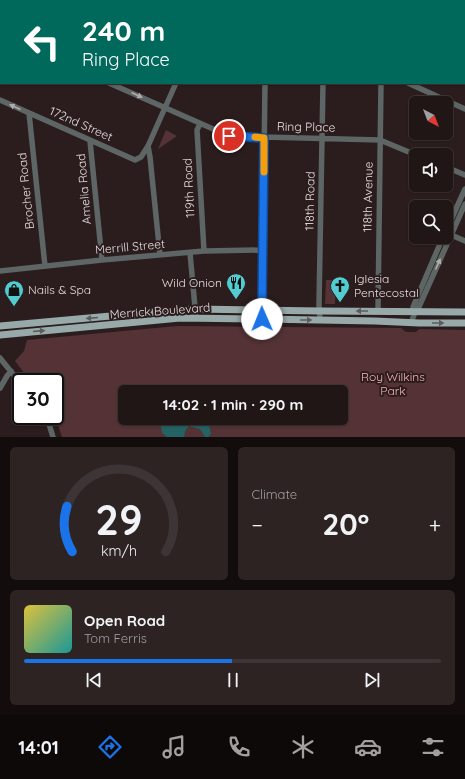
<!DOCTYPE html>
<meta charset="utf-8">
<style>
:root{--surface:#201616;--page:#2d2323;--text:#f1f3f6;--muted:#a29fa1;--line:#3d3535;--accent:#1a73e8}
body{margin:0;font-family:Quicksand,sans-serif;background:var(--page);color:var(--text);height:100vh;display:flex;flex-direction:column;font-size:15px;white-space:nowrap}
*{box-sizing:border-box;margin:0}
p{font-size:13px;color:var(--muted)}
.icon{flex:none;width:22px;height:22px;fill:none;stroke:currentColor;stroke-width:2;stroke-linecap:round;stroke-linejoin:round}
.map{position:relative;height:437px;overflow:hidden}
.side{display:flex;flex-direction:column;gap:10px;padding:10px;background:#120c0c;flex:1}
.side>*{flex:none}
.banner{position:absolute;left:0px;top:0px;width:465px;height:84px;box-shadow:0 1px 3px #0004,0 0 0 1px var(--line);background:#00695c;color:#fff;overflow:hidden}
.needle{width:26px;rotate:138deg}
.buttons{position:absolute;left:409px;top:96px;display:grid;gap:8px}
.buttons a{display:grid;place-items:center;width:44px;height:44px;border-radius:6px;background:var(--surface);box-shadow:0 1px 3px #0004,0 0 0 1px var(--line);font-size:20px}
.speed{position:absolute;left:12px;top:373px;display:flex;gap:8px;font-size:20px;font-weight:700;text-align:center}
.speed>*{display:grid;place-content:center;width:52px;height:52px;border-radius:50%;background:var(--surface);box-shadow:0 1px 3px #0004,0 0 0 1px var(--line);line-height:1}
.speed .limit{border:2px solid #111;border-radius:6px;background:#fff;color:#111}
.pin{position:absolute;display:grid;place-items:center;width:34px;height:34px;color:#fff;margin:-17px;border:2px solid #fff;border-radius:50%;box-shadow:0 1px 4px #0007}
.me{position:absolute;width:44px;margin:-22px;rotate:359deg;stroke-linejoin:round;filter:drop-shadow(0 0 3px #0008)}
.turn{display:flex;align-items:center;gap:14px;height:84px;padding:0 16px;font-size:18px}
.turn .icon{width:52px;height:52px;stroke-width:2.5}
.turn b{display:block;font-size:28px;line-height:34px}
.big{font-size:30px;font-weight:800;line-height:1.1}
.side .widget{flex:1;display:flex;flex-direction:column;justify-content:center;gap:6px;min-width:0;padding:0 14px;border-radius:6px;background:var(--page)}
.side .dial{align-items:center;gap:0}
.dial svg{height:104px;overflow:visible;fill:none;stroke:var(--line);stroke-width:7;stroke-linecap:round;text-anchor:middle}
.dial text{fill:var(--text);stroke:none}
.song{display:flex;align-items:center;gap:12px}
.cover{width:48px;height:48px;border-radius:6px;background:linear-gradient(135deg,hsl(50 70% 55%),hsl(180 70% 35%))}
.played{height:4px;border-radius:2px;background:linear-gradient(90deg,var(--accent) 50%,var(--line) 50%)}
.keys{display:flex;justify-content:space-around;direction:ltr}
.heat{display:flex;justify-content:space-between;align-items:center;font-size:22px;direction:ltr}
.side .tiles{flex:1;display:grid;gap:10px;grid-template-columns:1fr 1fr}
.widget:last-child{grid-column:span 2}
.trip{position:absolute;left:118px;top:385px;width:230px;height:40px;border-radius:6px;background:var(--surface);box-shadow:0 1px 3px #0004,0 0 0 1px var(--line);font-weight:800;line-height:40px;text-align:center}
.menu{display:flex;height:64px;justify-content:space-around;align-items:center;background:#0d0909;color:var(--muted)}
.menu .icon{width:28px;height:28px}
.menu .on{color:var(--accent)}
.menu b{font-size:18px;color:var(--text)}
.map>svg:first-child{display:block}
.green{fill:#543236;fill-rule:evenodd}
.water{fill:#246264}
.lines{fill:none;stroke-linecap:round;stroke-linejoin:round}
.minor{stroke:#5d6565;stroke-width:5.5}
.major{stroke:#98a9a9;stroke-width:7}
.oneway{fill:#b0adae}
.oneway2{fill:#5c5c5d}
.route-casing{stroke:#114b97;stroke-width:10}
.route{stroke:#1a73e8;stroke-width:7}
.slow{stroke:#f59e0b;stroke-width:7}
.labels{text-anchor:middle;stroke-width:4;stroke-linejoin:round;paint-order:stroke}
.street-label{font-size:12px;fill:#e7ddde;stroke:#2b1d1e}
.poi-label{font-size:12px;fill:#e7ddde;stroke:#2b1d1e;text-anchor:start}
.park-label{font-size:12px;fill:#fdafb6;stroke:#2b1d1e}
</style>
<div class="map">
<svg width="465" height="437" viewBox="0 0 465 437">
<rect width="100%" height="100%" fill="#2b1d1e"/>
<!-- green -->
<path class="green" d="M166,130l11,6 -19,13z
M326,280h14v4h-4l-1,20h-10z
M177,326l224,2 5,4h10l3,-3 46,1v107h-403l-7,-21v-34h-24l-16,-21 9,-10 3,-11zM125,392h216v26h-216z"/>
<!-- water -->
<path class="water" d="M159,418c6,0 13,-1 19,0 5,0 10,4 15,4 8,-1 13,-8 21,-2l-5,5 2,9 -3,3h-3l-5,-8 -11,-3 -4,5 -1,6h-17l-5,-4 -1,-7z"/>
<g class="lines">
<!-- minor -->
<path class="minor" d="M77,0l2,1
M213,1l1,-1
M266,1v-1
M324,1v-1
M382,1v-1
M0,34l1,1
M464,42h1
M109,83l120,53 151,4 36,15
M408,83l57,26
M0,100l135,60 6,-3 7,-11 28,-63
M29,113l16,153
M200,124l-3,6 7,121
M90,141l12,119
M148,146l2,11 10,98
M446,167l19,8
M446,231l19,-42
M449,234l16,7
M190,253l6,65
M0,271l102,-11 102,-9 58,-1
M378,311l3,-228
M415,312l-2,-5 30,-70
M262,319v-9l3,-227
M320,320l-1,-15 4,-222
M411,323l4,-11 4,-5 46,-103
M0,358l21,26
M0,388l7,-12 4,-5
M44,416l5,8 4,13"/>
<!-- major -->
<path class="major" d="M4,1v-1
M0,13l1,-3
M0,326l177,-16 18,-1 125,2 145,1
M0,335l180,-17 82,1 113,2 44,2h46"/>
</g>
<!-- one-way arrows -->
<defs><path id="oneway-solid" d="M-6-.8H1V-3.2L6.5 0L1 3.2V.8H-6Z"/></defs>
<g class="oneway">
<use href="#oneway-solid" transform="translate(137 95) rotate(24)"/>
<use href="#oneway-solid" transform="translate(15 107) rotate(-156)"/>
<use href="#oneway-solid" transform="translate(438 264) rotate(-66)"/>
</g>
<g class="oneway2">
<use href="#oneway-solid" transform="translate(362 311) rotate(-180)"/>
<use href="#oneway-solid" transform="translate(92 318) rotate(175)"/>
<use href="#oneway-solid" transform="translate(306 320)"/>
<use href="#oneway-solid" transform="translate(438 323)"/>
<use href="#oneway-solid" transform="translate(39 331) rotate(-5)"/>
</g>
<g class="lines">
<!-- route casing -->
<g class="route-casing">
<path id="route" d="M229,136l35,2 -2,172v9"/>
</g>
<!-- route -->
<use href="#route" class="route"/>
<!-- slow -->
<path class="slow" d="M255,137l9,1v34"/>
</g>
<!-- icons -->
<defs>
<g id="restaurant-pin" transform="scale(1)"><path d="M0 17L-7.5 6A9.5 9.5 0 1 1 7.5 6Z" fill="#52ccd0" stroke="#2b1d1e"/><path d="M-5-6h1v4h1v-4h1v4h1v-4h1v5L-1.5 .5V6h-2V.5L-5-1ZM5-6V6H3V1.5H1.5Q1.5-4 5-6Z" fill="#111"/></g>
<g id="church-pin" transform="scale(1)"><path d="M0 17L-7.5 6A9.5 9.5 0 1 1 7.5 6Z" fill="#52ccd0" stroke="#2b1d1e"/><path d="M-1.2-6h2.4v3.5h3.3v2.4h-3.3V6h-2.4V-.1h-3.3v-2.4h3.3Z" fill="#111"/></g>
<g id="shop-pin" transform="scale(1)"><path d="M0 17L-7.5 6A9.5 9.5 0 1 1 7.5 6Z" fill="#52ccd0" stroke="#2b1d1e"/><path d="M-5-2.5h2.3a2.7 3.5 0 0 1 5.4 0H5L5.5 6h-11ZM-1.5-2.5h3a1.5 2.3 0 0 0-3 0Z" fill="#111"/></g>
</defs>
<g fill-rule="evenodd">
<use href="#restaurant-pin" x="236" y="283"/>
<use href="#church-pin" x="340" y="286"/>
<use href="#shop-pin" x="14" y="290"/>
</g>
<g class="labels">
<!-- street labels -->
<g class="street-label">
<text transform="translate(81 124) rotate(24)" y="4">172nd Street</text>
<text transform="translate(306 127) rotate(1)" y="4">Ring Place</text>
<text transform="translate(189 188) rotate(-93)" y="4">119th Road</text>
<text transform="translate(84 189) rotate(-95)" y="4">Amelia Road</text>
<text transform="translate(26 191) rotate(-96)" y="4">Brocher Road</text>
<text transform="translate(368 197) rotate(-89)" y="4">118th Avenue</text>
<text transform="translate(310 201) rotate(-89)" y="4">118th Road</text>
<text transform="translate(130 247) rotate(-5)" y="4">Merrill Street</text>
<text transform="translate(160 311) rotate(-4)" y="4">Merrick Boulevard</text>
</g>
<!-- poi labels -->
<g class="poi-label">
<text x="354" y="283">Iglesia<tspan x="354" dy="14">Pentecostal</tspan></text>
<text x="222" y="287" text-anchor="end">Wild Onion</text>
<text x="28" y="294">Nails &amp; Spa</text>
</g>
<!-- park labels -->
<g class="park-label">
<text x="393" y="381">Roy Wilkins<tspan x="393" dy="14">Park</tspan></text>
</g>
</g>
</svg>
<div class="buttons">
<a><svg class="needle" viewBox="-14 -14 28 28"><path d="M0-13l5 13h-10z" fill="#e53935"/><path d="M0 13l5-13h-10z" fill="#a29fa1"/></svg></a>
<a><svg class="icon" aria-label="sound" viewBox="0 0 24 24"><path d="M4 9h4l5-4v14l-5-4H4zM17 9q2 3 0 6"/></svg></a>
<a><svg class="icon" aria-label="search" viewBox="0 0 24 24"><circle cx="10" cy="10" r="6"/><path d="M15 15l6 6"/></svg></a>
</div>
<div class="speed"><div class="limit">30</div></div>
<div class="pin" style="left:229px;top:136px;background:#d93025"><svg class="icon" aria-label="arrive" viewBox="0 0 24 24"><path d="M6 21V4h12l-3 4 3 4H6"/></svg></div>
<svg class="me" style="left:262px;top:319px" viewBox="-20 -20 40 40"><circle r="19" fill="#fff"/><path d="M0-13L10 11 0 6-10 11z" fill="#1a73e8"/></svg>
<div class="trip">14:02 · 1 min · 290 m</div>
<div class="banner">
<div class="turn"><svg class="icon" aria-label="left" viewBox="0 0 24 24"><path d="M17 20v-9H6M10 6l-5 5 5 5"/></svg><div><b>240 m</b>Ring Place</div></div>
</div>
</div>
<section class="side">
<div class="tiles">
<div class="widget dial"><svg viewBox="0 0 100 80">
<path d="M14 69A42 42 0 1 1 86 69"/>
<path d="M14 69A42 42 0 0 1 10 34" stroke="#1a73e8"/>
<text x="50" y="56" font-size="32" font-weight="700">29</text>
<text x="50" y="72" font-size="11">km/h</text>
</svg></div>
<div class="widget"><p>Climate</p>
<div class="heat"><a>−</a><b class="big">20°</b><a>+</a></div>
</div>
<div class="widget">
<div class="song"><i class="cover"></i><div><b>Open Road</b><p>Tom Ferris</p></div></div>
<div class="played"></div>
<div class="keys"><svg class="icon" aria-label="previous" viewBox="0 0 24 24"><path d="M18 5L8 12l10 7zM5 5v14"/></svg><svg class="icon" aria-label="pause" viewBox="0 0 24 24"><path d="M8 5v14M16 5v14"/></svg><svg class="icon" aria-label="next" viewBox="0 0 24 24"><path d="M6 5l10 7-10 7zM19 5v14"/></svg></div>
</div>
</div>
</section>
<nav class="menu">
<b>14:01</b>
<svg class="icon on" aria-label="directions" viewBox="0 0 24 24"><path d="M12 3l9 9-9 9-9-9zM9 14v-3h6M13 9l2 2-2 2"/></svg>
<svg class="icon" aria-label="music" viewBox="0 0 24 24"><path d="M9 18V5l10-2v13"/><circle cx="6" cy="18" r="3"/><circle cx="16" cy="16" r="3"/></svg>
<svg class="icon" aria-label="phone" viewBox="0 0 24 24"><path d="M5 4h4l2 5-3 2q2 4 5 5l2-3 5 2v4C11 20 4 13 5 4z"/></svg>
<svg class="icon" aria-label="climate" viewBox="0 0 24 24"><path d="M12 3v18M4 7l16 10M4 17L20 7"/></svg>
<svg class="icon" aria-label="car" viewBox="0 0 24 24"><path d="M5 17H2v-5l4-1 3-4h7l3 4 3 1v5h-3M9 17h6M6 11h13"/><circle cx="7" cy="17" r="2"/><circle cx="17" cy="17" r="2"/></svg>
<svg class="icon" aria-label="filters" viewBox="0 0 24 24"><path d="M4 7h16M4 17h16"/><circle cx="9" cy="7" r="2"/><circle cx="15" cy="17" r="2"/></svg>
</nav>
